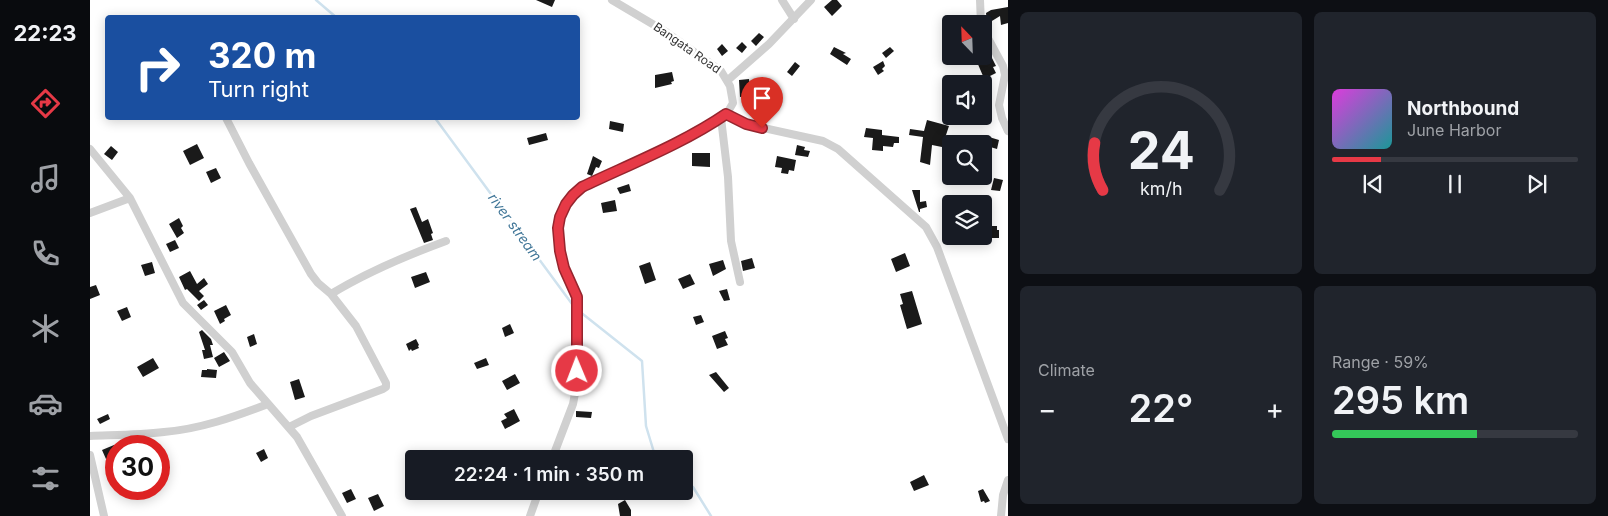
<!DOCTYPE html>
<meta charset="utf-8">
<style>
:root{--surface:#171b24;--page:#20242c;--text:#f1f3f6;--muted:#9ea1a6;--line:#363941;--accent:#e63946}
body{margin:0;font-family:Inter,sans-serif;background:var(--page);color:var(--text);height:100vh;display:flex;flex-direction:column;font-size:19px;white-space:nowrap}
*{box-sizing:border-box;margin:0}
p{font-size:16px;color:var(--muted)}
.icon{flex:none;width:28px;height:28px;fill:none;stroke:currentColor;stroke-width:2;stroke-linecap:round;stroke-linejoin:round}
.map{position:relative;flex:1;overflow:hidden}
.drawer{display:flex;flex-direction:column;gap:12px;padding:12px;background:#0d0f14;width:600px}
.drawer>*{flex:none}
.hud{position:absolute;left:15px;top:15px;width:475px;height:105px;border-radius:5px;box-shadow:0 2px 12px #0003;background:#1a4fa0;color:#fff;overflow:hidden}
.needle{width:32px;rotate:337deg}
.controls{position:absolute;left:852px;top:15px;display:grid;gap:10px}
.controls a{display:grid;place-items:center;width:50px;height:50px;border-radius:5px;background:var(--surface);box-shadow:0 2px 12px #0003;font-size:25px}
.speed{position:absolute;left:15px;top:435px;display:flex;gap:10px;font-size:25px;font-weight:700;text-align:center}
.speed>*{display:grid;place-content:center;width:65px;height:65px;border-radius:50%;background:var(--surface);box-shadow:0 2px 12px #0003;line-height:1}
.speed .limit{border:8px solid #d22;background:#fff;color:#111}
.pin{position:absolute;display:grid;place-items:center;width:42px;height:42px;color:#fff;margin:-51px -21px;border-radius:50% 50% 50% 0;rotate:-45deg;box-shadow:0 0 5px #0007}
.pin .icon{rotate:45deg}
.me{position:absolute;width:55px;margin:-28px;rotate:359deg;stroke-linejoin:round;filter:drop-shadow(0 0 4px #0008)}
.turn{display:flex;align-items:center;gap:18px;height:105px;padding:0 20px;font-size:22px}
.turn .icon{width:65px;height:65px;stroke-width:2.5}
.turn b{display:block;font-size:35px;line-height:42px}
.big{font-size:38px;font-weight:600;line-height:1.1}
.drawer .card{flex:1;display:flex;flex-direction:column;justify-content:center;gap:8px;min-width:0;padding:0 18px;border-radius:8px;background:var(--page)}
.drawer .dial{align-items:center;gap:0}
.dial svg{height:130px;overflow:visible;fill:none;stroke:var(--line);stroke-width:7;stroke-linecap:round;text-anchor:middle}
.dial text{fill:var(--text);stroke:none}
.song{display:flex;align-items:center;gap:15px}
.cover{width:60px;height:60px;border-radius:8px;background:linear-gradient(135deg,hsl(300 70% 55%),hsl(180 70% 35%))}
.played{height:5px;border-radius:2px;background:linear-gradient(90deg,var(--accent) 20%,var(--line) 20%)}
.keys{display:flex;justify-content:space-around;direction:ltr}
.heat{display:flex;justify-content:space-between;align-items:center;font-size:28px;direction:ltr}
.charge{height:8px;border-radius:4px;background:linear-gradient(90deg,#34c759 59%,var(--line) 0)}
.drawer .tiles{flex:1;display:grid;gap:12px;grid-template-columns:repeat(2,1fr)}
.trip{position:absolute;left:315px;top:450px;width:288px;height:50px;border-radius:5px;background:var(--surface);box-shadow:0 2px 12px #0003;font-weight:600;line-height:50px;text-align:center}
main{display:flex;flex:1;min-height:0}
.dock{display:flex;flex-direction:column;width:90px;justify-content:space-around;align-items:center;background:#090b0e;color:var(--muted)}
.dock .icon{width:35px;height:35px}
.dock .current{color:var(--accent)}
.dock b{font-size:22px;color:var(--text)}
.map>svg:first-child{display:block}
.lines{fill:none;stroke-linecap:round;stroke-linejoin:round}
.stream{stroke:#cfe2ee;stroke-width:2.5}
.building{fill:#1a1a1a}
.minor{stroke:#d0d0d0;stroke-width:8}
.route-casing{stroke:#96252e;stroke-width:12}
.route{stroke:#e63946;stroke-width:9}
.labels{text-anchor:middle;stroke-width:5;stroke-linejoin:round;paint-order:stroke}
.street-label{font-size:12px;fill:#333;stroke:#fff}
.water-label{font-size:14px;font-style:italic;fill:#3f7597;stroke:#fff}
</style>
<main>
<nav class="dock">
<b>22:23</b>
<svg class="icon current" aria-label="directions" viewBox="0 0 24 24"><path d="M12 3l9 9-9 9-9-9zM9 14v-3h6M13 9l2 2-2 2"/></svg>
<svg class="icon" aria-label="music" viewBox="0 0 24 24"><path d="M9 18V5l10-2v13"/><circle cx="6" cy="18" r="3"/><circle cx="16" cy="16" r="3"/></svg>
<svg class="icon" aria-label="phone" viewBox="0 0 24 24"><path d="M5 4h4l2 5-3 2q2 4 5 5l2-3 5 2v4C11 20 4 13 5 4z"/></svg>
<svg class="icon" aria-label="climate" viewBox="0 0 24 24"><path d="M12 3v18M4 7l16 10M4 17L20 7"/></svg>
<svg class="icon" aria-label="car" viewBox="0 0 24 24"><path d="M5 17H2v-5l4-1 3-4h7l3 4 3 1v5h-3M9 17h6M6 11h13"/><circle cx="7" cy="17" r="2"/><circle cx="17" cy="17" r="2"/></svg>
<svg class="icon" aria-label="filters" viewBox="0 0 24 24"><path d="M4 7h16M4 17h16"/><circle cx="9" cy="7" r="2"/><circle cx="15" cy="17" r="2"/></svg>
</nav>
<div class="map">
<svg width="918" height="516" viewBox="0 0 918 516">
<rect width="100%" height="100%" fill="#fff"/>
<g class="lines">
<!-- stream -->
<path class="stream" d="M226,0l21,18
M345,118l140,190
M489,311l63,50 4,65 10,33
M594,481l9,6 18,29"/>
</g>
<!-- building -->
<path class="building" d="M446,0h19l-3,7z
M742,0h5l5,6 -10,10 -8,-9z
M918,7v16l-7,2 -1,-9 -13,8 -1,-11 5,-3z
M669,33l5,4 -8,9 -5,-5z
M652,42l5,5 -5,6 -6,-5z
M632,44l6,7 -6,5 -5,-7z
M744,47l12,6 -3,1 8,5 -4,6 -17,-11z
M800,47l4,4 -8,7 -4,-5z
M901,56l5,10 -3,1 3,6 -8,4 -1,-2 -4,1 -6,-14z
M793,61l2,5 -3,3 2,2 -6,4 -5,-8z
M705,62l5,4 -8,10 -5,-4z
M582,72l2,9 -3,1 1,2 -17,4v-13z
M659,79l1,10 -4,1 1,6 -7,1 -1,-17z
M837,120l22,6 -7,21 -10,-2 -2,20 -10,-3 3,-25 -14,-2 1,-6 14,2z
M520,121l14,3 -1,8 -14,-3z
M776,128l16,2v5l17,2v6h-5l-1,4 -10,-1v5l-11,-1 1,-12 -9,-1z
M456,133l2,7 -19,5 -2,-7z
M899,137l10,3 -2,9 -10,-3z
M107,144l7,14 -14,7 -7,-14z
M707,145l8,2 -1,3 6,1 -2,6 -13,-2z
M21,146l7,6 -6,8 -8,-6z
M602,153h18v14l-18,-1z
M503,156l9,5 -3,7 -3,-1 -4,9 -5,-2z
M687,156l19,4 -2,11 -5,-1 -1,4 -7,-1 1,-5 -7,-1z
M126,168l5,10 -10,5 -5,-11z
M904,178l9,2 -3,11 -9,-1z
M539,184l2,7 -11,3 -3,-6z
M822,190h8v12l6,-1 1,6 -7,2v3h-1z
M525,200l2,11 -14,2 -2,-10z
M326,207l6,15 6,-3 5,14 -2,1 2,6 -9,3 -14,-34z
M89,218l4,8 -2,2 3,5 -7,5 -8,-14z
M898,226h9v4h2v8h-11z
M85,240l4,8 -9,4 -4,-8z
M815,253l5,13 -14,6 -5,-13z
M662,258l3,10 -12,3 -2,-10z
M633,260l3,9 -13,7 -4,-12z
M62,262l3,11 -10,3 -4,-11z
M560,262l6,18 -11,4 -6,-18z
M100,271l7,13 7,-6 4,6 -9,7 5,5 -5,5 -12,-12 -2,1 -6,-13z
M336,272l4,10 -15,6 -4,-11z
M600,274l5,10 -12,5 -5,-10z
M6,285l4,10 -10,4v-12z
M637,289l3,11 -6,1 -5,-10z
M822,291l10,33 -15,5 -7,-24 3,-1 -3,-10z
M114,300l4,5 -7,5 -4,-5z
M136,305l5,10 -7,4 1,2 -5,3 -6,-13z
M37,307l4,10 -9,4 -5,-10z
M611,315l3,7 -8,3 -3,-8z
M420,324l4,9 -9,4 -3,-9z
M112,330l9,9 2,6h-3l3,12 -9,2 -2,-9h3l-6,-18z
M635,331l3,7 -3,1 3,6 -11,4 -5,-13z
M164,334l3,10 -7,3 -3,-10z
M326,339l3,6 -1,1 1,2 -7,3 -1,-2 -2,2 -3,-7z
M134,352l6,9 -11,6 -5,-9z
M63,358l6,10 -16,9 -6,-10z
M396,358l3,7 -12,4 -3,-6z
M117,369l10,1 -1,8 -15,-1 1,-7h5z
M498,371l8,1v7h-8z
M626,372l13,16 -5,4 -15,-17z
M425,374l5,9 -13,7 -5,-9z
M209,379l6,18 -10,3 -5,-18z
M424,409l6,12 -15,8 -4,-8 6,-3 -3,-4z
M486,411l16,1 -1,6 -15,-1z
M18,414l2,5 -10,5 -3,-5z
M24,445l2,10 -10,4 -4,-9z
M174,449l4,9 -7,4 -5,-9z
M834,475l5,10 -15,6 -4,-9z
M261,489l5,10 -9,4 -5,-10z
M893,489l7,12 -5,2 -1,-2 -3,1 -3,-11z
M288,494l6,12 -10,5 -6,-13z
M535,500l6,10v6h-11l-2,-12z"/>
<g class="lines">
<!-- minor -->
<path class="minor" d="M692,0l12,19
M890,0l1,24
M894,31l19,35 2,9 -6,30 3,13 6,13
M638,80l41,-36 42,-44
M636,115l20,9 77,17 15,8 88,78 11,20 71,192
M136,118l23,45 62,111 7,9 13,11 25,32 30,57v4l-3,2 -72,27 -22,11
M631,118l7,59 3,64 9,41
M0,149l40,49 53,105 49,49 18,31 47,54 45,79
M0,213l40,-15
M241,294c38,-23 74,-38 115,-53
M0,436c24,-1 49,-1 74,-4 36,-3 70,-15 104,-28
M0,455l14,61
M462,459l21,-55 3,-16 1,-91 -13,-29 -6,-29 2,-22 6,-13 7,-9 9,-8 64,-30 65,-32 15,-10 7,-12 -3,-17 -9,-15 -55,-39 -54,-32
M440,516l9,-25
M911,516l2,-21 5,-15"/>
</g>
<g class="lines">
<!-- route casing -->
<g class="route-casing">
<path id="route" d="M487,371v-74l-13,-29 -4,-17 -2,-23 2,-11 6,-13 7,-9 9,-8c46,-22 102,-44 144,-73l20,10 16,4"/>
</g>
<!-- route -->
<use href="#route" class="route"/>
</g>
<g class="labels">
<!-- street labels -->
<g class="street-label">
<text transform="translate(597 48) rotate(35)" y="4">Bangata Road</text>
</g>
<!-- water labels -->
<g class="water-label">
<text transform="translate(425 227) rotate(54)" y="5">river stream</text>
</g>
</g>
</svg>
<div class="controls">
<a><svg class="needle" viewBox="-14 -14 28 28"><path d="M0-13l5 13h-10z" fill="#e53935"/><path d="M0 13l5-13h-10z" fill="#9ea1a6"/></svg></a>
<a><svg class="icon" aria-label="sound" viewBox="0 0 24 24"><path d="M4 9h4l5-4v14l-5-4H4zM17 9q2 3 0 6"/></svg></a>
<a><svg class="icon" aria-label="search" viewBox="0 0 24 24"><circle cx="10" cy="10" r="6"/><path d="M15 15l6 6"/></svg></a>
<a><svg class="icon" aria-label="layers" viewBox="0 0 24 24"><path d="M12 4l9 5-9 5-9-5zM3 14l9 5 9-5"/></svg></a>
</div>
<div class="speed"><div class="limit">30</div></div>
<div class="pin" style="left:672px;top:128px;background:#d93025"><svg class="icon" aria-label="arrive" viewBox="0 0 24 24"><path d="M6 21V4h12l-3 4 3 4H6"/></svg></div>
<svg class="me" style="left:487px;top:371px" viewBox="-20 -20 40 40"><circle r="17" fill="#e63946" stroke="#fff" stroke-width="3"/><path d="M0-11L8 9 0 5-8 9z" fill="#fff"/></svg>
<div class="trip">22:24 · 1 min · 350 m</div>
<div class="hud">
<div class="turn"><svg class="icon" aria-label="right" viewBox="0 0 24 24"><path d="M7 20v-9h11M14 6l5 5-5 5"/></svg><div><b>320 m</b>Turn right</div></div>
</div>
</div>
<section class="drawer">
<div class="tiles">
<div class="card dial"><svg viewBox="0 0 100 80">
<path d="M14 69A42 42 0 1 1 86 69"/>
<path d="M14 69A42 42 0 0 1 9 40" stroke="#e63946"/>
<text x="50" y="56" font-size="32" font-weight="700">24</text>
<text x="50" y="72" font-size="11">km/h</text>
</svg></div>
<div class="card">
<div class="song"><i class="cover"></i><div><b>Northbound</b><p>June Harbor</p></div></div>
<div class="played"></div>
<div class="keys"><svg class="icon" aria-label="previous" viewBox="0 0 24 24"><path d="M18 5L8 12l10 7zM5 5v14"/></svg><svg class="icon" aria-label="pause" viewBox="0 0 24 24"><path d="M8 5v14M16 5v14"/></svg><svg class="icon" aria-label="next" viewBox="0 0 24 24"><path d="M6 5l10 7-10 7zM19 5v14"/></svg></div>
</div>
<div class="card"><p>Climate</p>
<div class="heat"><a>−</a><b class="big">22°</b><a>+</a></div>
</div>
<div class="card"><p>Range · 59%</p><b class="big">295 km</b><div class="charge"></div></div>
</div>
</section>
</main>
